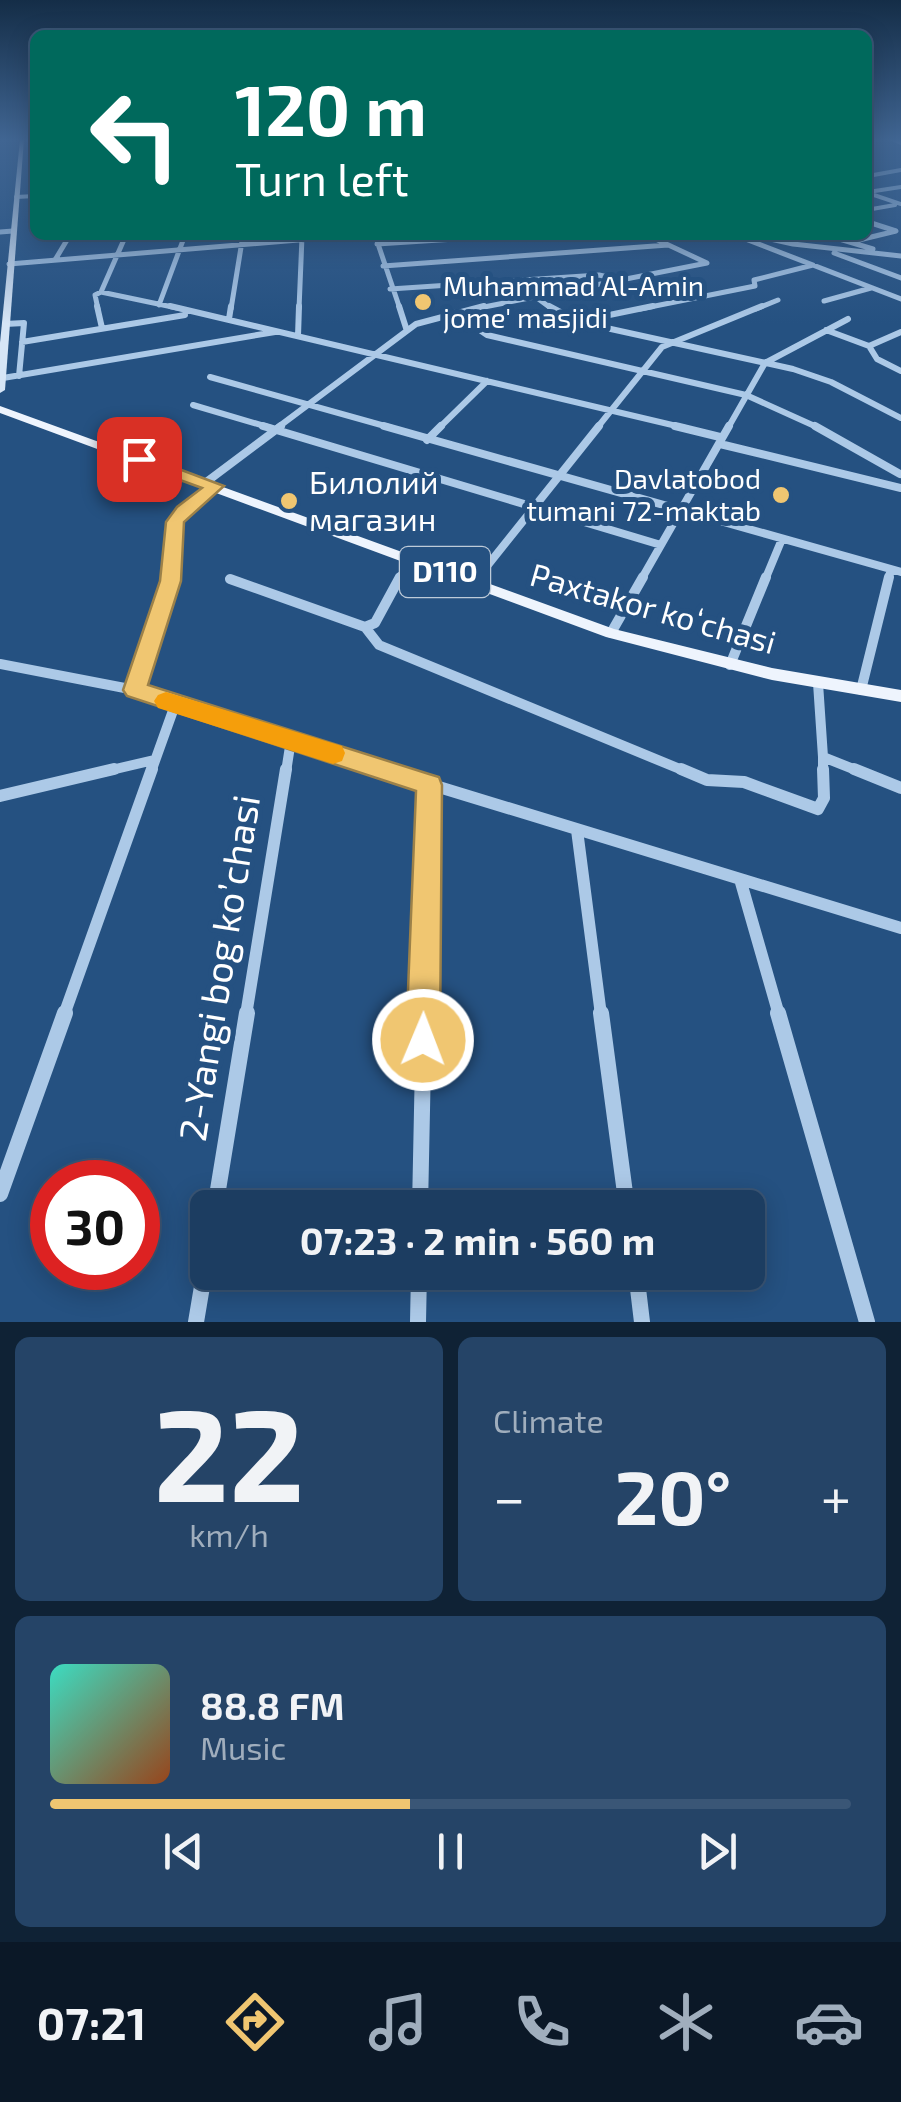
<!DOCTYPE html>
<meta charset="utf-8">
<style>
:root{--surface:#1c3d61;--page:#254467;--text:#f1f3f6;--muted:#a0aebd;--line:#3a5676;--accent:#f0c671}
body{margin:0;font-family:"Exo 2",sans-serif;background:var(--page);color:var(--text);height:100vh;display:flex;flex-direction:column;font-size:38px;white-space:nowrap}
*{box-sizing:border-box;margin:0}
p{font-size:32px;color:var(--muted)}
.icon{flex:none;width:55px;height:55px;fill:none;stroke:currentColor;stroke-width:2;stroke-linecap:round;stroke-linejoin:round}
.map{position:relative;height:1322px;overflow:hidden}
.sheet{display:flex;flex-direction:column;gap:15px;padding:15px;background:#0f2235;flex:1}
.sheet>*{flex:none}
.guide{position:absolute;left:30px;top:30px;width:842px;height:210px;border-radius:15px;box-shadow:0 5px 25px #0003,0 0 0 2px var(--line);background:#00695c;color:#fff;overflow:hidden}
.speed{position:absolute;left:30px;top:1160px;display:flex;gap:20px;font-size:50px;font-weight:700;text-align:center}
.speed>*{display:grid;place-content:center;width:130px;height:130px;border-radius:50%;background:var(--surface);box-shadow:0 5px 25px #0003,0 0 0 2px var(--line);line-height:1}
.speed .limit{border:15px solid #d22;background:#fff;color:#111}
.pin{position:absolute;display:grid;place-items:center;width:85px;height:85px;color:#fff;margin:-42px;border-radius:20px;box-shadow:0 5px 15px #0006}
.me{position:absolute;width:110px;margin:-55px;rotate:1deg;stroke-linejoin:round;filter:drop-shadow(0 0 8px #0008)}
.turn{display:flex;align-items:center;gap:35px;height:210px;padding:0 40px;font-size:45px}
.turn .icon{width:130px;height:130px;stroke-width:2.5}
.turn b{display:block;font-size:70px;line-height:85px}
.big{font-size:75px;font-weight:700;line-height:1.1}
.sheet .tile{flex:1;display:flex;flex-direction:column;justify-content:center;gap:15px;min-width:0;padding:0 35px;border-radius:15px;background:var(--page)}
.sheet .dial{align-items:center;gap:0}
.dial b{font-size:130px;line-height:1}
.song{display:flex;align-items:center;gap:30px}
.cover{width:120px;height:120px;border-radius:15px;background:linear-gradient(135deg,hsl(170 70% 55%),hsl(20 70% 35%))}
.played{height:10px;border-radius:5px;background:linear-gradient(90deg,var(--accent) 45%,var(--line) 45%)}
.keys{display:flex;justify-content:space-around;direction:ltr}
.heat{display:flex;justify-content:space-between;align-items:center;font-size:55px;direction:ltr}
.sheet .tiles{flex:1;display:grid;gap:15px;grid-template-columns:1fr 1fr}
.tile:last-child{grid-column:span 2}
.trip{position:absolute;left:190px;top:1190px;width:575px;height:100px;border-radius:15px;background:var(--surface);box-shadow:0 5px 25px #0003,0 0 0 2px var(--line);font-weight:700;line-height:100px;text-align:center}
.tabs{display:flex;height:160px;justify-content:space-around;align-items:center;background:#0b1827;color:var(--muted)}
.tabs .icon{width:70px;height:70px}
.tabs .active{color:var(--accent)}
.tabs b{font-size:45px;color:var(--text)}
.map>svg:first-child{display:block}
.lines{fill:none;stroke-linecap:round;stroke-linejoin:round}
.street-far6{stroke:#acc9e7;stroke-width:4}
.street-far5{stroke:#acc9e7;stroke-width:5}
.street-far4{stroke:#acc9e7;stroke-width:6}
.street-far3{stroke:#acc9e7;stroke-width:8}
.street-far2{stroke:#acc9e7;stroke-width:10}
.street-far1{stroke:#acc9e7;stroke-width:12}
.street{stroke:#acc9e7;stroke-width:16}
.secondary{fill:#d6e5f6;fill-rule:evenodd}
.primary{fill:#eef4fd;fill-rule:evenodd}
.route{fill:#f0c671;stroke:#9c8149;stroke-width:2.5}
.slow{fill:#f59e0b}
.poi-dot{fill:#f0c671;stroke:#255181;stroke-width:4}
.labels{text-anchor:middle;stroke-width:10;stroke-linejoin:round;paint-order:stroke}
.far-poi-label{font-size:28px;fill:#fff;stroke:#255181;text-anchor:start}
.shield{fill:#255181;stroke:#becbd9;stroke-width:2.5}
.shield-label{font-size:30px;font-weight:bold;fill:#fff}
.poi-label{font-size:32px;fill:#fff;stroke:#255181;text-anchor:start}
.street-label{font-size:32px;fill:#fff;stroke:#255181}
.near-street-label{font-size:38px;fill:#fff;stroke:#255181}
</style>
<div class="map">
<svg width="901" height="1322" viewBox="0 0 901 1322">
<rect width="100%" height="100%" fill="#255181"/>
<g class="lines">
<!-- street-far6 -->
<path class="street-far6" d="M892,139l9,4
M868,176l33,-6
M868,192l33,-5
M868,193l33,11
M16,197l19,-1
M872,209l23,-4"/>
<!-- street-far5 -->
<path class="street-far5" d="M0,232l13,-1
M375,235l25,74
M735,235l166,64
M752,235l41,9 108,12
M826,235l47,14
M859,240l37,-9 -28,-9
M377,244l142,-9
M834,253l67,25
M55,260l15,-25
M9,264l349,-29
M383,266l285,-21
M390,289l209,-14 14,3
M101,292l81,17
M533,295l19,14
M824,301l47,-13
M159,305l26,-70
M98,309l-3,-14 6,-3 25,-57
M231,309l12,-74
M299,309l3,-72
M474,309l233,-46 -60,-28
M640,309l115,-23 -1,-6 59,-15
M756,309l22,-9"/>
<!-- street-far4 -->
<path class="street-far4" d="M97,306l5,22
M170,306l515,122
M399,306l8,25
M549,306l30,16 214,47 38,13 70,36
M455,313l32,22 259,60 73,33
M229,319l2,-13
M585,320l68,-14
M5,324l19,-1 -5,53
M826,330l43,16 8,13 24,12
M298,336l1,-30
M22,342l163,-27
M869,346l32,-14
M210,377l182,51
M3,378l272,-46
M193,405l78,23
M277,428l139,-104 68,-18
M439,428l48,-47
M597,428l65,-81 100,-41
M728,428l37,-65 83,-44"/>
<!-- street-far3 -->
<path class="street-far3" d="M263,426l398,119
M384,426l517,146
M675,426l45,11
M815,426l85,48
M427,440l14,-14
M720,444l181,44
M205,483l76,-57
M170,580c5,-56 0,-58 45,-94
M399,580l11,-20
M476,580l123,-154
M641,580l88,-154
M765,580l17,-41
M888,580l3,-11"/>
<!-- street-far2 -->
<path class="street-far2" d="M230,579l135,48 10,-4 25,-46
M474,583l4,-6
M365,627l14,18 308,127
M611,633l32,-56
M0,664l135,26 83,30 170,52
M730,665l36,-88
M818,683l5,74 38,15
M135,690l35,-113
M861,690l28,-113
M823,757v15
M103,772l51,-12
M151,772l24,-67
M286,772l5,-32"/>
<!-- street-far1 -->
<path class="street-far1" d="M380,769l521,159
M681,769l26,11 37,2 74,27 6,-11 -1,-29
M854,769l47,19
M0,796l114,-27
M577,830l24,185
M740,879l39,136
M64,1015l88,-246
M246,1015l40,-246
M424,1015l5,-230"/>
<!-- street -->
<path class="street" d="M601,1013l26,195
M778,1013l89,309
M0,1194l65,-181
M215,1208l32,-195
M420,1208l4,-195
M636,1272l6,50
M196,1322l12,-71
M418,1322l1,-50"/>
<!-- secondary -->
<path class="secondary" d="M20,139h4l-19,251 -5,3v-50z"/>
<!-- primary -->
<path class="primary" d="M0,406l614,223 158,39 129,22v12l-129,-22 -166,-43 -606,-224z"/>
</g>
<!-- sky -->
<linearGradient id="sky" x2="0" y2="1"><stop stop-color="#142d47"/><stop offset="0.43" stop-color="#406592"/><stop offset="1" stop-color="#406592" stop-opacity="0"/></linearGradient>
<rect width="901" height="324" fill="url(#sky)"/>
<!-- route -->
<path class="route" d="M139,454l85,32 -40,36 -3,59 -33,104 281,89 10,3 3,8 -2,255 -5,12 -12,5 -12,-5 -5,-12 10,-249 -289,-95 -4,-6 37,-109 6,-59 11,-15 25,-19 -69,-25 -2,-4z"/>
<!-- slow -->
<path class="slow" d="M166,692l176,54 3,7 -3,8 -9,3 -175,-56 -4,-7 4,-6z"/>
<!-- markers -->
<g class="poi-dot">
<circle cx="423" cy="302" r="10"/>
<circle cx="781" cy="495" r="10"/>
<circle cx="289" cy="501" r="10"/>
</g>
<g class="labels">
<!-- far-poi labels -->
<g class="far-poi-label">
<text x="443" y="296">Muhammad Al-Amin<tspan x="443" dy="32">jome' masjidi</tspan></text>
<text x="761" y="489" text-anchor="end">Davlatobod<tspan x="761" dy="32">tumani 72-maktab</tspan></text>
</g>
<!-- shield labels -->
<rect class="shield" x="400" y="547" width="90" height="50" rx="8"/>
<g class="shield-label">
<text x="445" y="582">D110</text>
</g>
<!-- poi labels -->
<g class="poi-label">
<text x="309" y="494">Билолий<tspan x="309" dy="37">магазин</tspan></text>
</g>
<!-- street labels -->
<g class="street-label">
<text transform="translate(653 609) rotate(16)" y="11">Paxtakor koʻchasi</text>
</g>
<!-- near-street labels -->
<g class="near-street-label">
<text transform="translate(220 968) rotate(-81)" y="13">2-Yangi bog koʼchasi</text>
</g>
</g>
</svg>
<div class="speed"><div class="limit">30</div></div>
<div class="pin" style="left:139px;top:459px;background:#d93025"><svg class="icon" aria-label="arrive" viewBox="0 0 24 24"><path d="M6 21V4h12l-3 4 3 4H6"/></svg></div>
<svg class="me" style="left:423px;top:1040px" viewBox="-20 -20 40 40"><circle r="17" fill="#f0c671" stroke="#fff" stroke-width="3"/><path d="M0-11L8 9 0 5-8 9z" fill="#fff"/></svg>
<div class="trip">07:23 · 2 min · 560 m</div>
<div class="guide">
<div class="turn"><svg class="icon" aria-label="left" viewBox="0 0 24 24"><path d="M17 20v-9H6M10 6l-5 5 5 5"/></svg><div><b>120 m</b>Turn left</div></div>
</div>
</div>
<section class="sheet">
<div class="tiles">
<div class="tile dial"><b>22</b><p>km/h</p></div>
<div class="tile"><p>Climate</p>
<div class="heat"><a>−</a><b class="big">20°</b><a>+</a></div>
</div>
<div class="tile">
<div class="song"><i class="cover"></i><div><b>88.8 FM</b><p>Music</p></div></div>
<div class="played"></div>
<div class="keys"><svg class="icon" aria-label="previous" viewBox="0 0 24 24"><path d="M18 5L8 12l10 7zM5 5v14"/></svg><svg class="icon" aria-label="pause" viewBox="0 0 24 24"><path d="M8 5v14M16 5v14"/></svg><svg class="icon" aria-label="next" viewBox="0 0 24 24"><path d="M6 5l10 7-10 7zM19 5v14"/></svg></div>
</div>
</div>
</section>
<nav class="tabs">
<b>07:21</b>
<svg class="icon active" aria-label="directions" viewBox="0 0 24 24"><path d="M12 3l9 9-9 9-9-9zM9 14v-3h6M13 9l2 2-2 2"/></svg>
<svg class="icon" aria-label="music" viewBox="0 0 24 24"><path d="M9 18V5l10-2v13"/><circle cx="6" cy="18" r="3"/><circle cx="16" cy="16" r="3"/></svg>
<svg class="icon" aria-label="phone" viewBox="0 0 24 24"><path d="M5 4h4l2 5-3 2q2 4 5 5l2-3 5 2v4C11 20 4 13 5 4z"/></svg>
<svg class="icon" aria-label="climate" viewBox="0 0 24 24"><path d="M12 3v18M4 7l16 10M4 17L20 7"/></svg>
<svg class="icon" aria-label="car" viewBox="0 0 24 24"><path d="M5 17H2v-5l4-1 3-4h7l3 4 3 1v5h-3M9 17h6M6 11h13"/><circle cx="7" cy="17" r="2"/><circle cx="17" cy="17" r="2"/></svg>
</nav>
